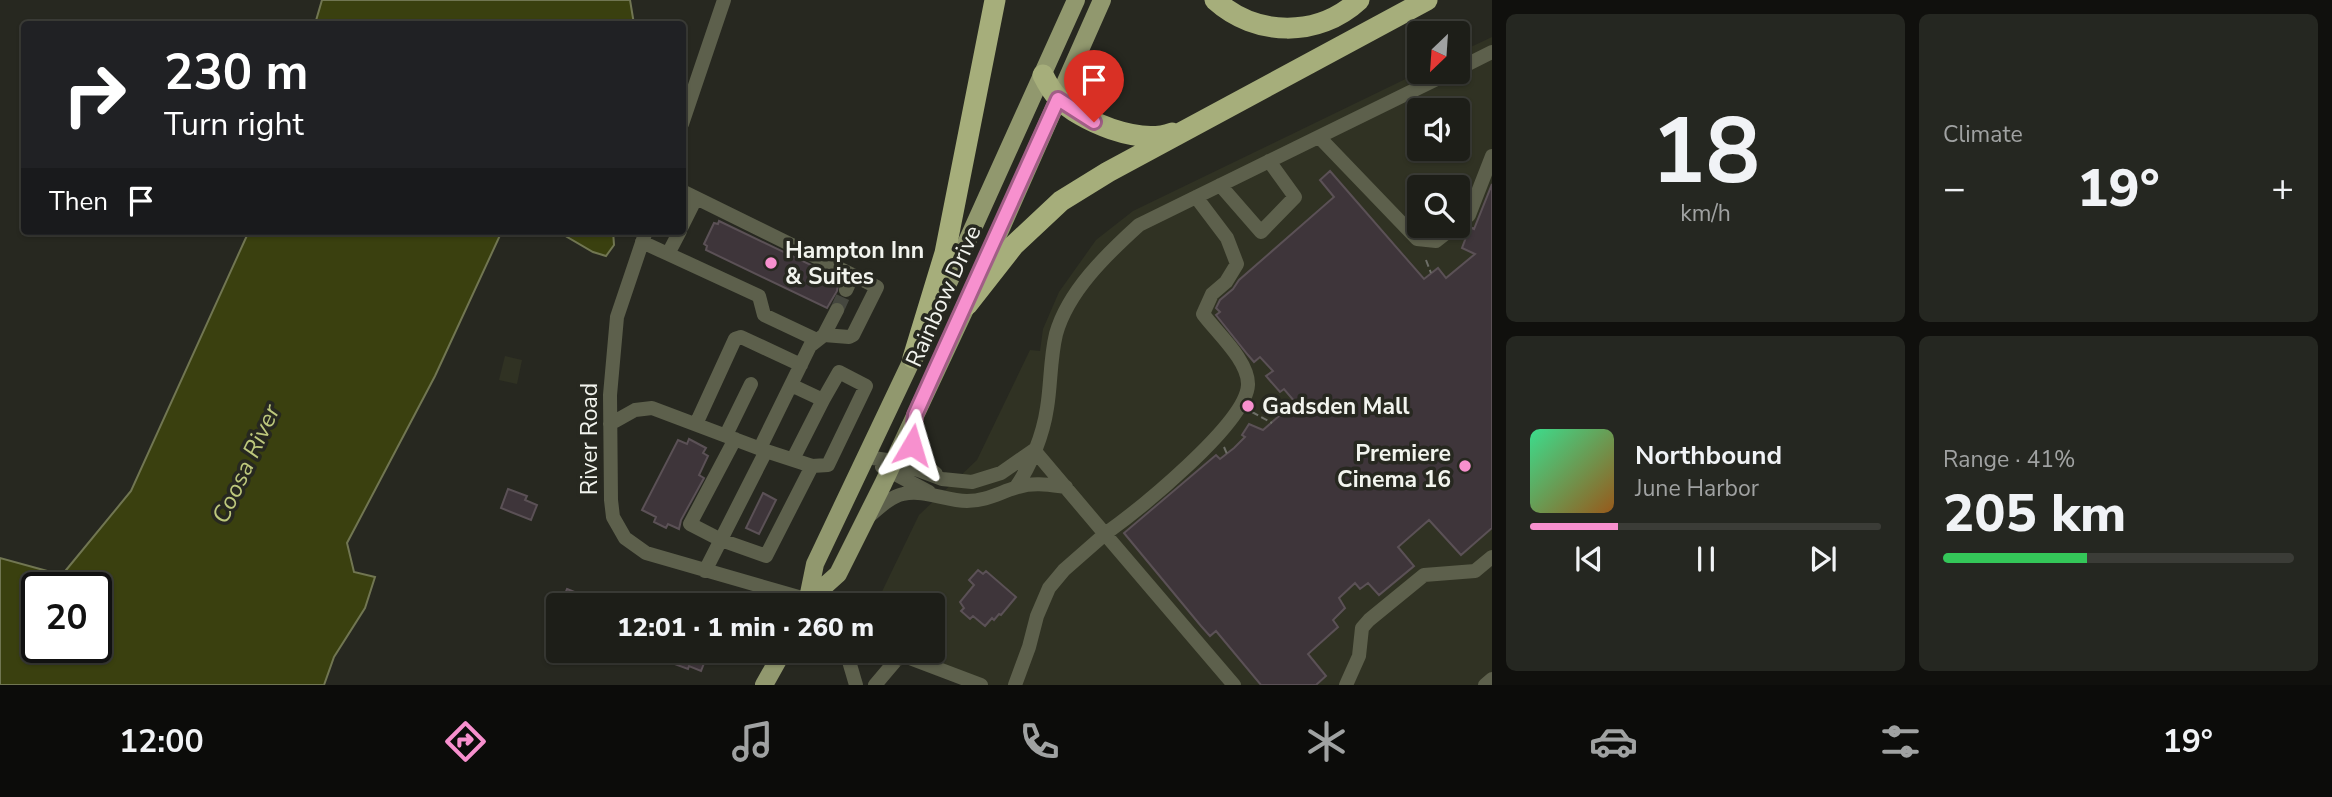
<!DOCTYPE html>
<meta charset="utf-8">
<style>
:root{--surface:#1d1e18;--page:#252721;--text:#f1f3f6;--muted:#a0a2a2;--line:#3b3c37;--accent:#f790ce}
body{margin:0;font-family:"Nunito Sans",sans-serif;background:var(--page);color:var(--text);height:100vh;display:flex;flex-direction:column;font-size:26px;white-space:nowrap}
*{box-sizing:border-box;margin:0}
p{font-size:23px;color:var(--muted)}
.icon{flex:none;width:38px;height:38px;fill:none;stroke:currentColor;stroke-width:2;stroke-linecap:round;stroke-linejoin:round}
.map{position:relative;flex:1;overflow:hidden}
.sheet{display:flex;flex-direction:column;gap:14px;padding:14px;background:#10100d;width:840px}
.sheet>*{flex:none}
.hud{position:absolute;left:21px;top:21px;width:665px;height:214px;border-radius:7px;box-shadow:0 2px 5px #0004,0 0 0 2px var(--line);background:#202124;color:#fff;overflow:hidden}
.needle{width:46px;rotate:205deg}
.buttons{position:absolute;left:1407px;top:21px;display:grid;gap:14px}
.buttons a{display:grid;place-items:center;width:63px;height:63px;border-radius:7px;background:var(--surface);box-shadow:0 2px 5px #0004,0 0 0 2px var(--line);font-size:35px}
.speed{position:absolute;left:21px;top:572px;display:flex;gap:14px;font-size:35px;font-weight:700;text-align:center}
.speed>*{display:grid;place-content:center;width:91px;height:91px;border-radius:50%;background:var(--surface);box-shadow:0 2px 5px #0004,0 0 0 2px var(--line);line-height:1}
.speed .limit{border:4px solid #111;border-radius:10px;background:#fff;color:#111}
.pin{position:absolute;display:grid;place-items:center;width:60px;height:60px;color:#fff;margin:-72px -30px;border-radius:50% 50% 50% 0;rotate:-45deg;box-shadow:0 0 7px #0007}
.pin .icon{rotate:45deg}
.me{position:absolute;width:77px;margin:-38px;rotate:7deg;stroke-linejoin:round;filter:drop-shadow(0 0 5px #0008)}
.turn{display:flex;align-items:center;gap:24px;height:147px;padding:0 28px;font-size:32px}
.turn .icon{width:91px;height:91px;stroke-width:2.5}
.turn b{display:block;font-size:49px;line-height:60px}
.then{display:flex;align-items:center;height:66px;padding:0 28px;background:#0003;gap:14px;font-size:26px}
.big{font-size:52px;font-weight:800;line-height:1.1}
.sheet .card{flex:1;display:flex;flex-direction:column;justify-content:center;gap:10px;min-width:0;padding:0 24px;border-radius:10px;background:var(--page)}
.sheet .dial{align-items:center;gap:0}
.dial b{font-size:91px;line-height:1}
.song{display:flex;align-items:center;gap:21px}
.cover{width:84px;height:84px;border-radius:10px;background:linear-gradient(135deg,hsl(150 70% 55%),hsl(30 70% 35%))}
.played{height:7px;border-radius:4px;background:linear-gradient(90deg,var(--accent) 25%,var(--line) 25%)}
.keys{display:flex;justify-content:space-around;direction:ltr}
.heat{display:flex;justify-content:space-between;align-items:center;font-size:38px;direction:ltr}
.charge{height:10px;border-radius:5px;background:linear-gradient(90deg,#34c759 41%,var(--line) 0)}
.sheet .tiles{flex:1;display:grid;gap:14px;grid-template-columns:repeat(2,1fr)}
.trip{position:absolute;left:546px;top:593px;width:399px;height:70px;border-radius:7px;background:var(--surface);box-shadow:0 2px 5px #0004,0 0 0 2px var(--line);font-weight:800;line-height:70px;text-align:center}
.tabs{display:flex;height:112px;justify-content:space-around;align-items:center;background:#0c0c0a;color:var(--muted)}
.tabs .icon{width:49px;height:49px}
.tabs .selected{color:var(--accent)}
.tabs b{font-size:32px;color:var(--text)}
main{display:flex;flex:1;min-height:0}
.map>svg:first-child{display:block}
.built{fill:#303223;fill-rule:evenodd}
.water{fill:#3a400f;stroke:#717652;stroke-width:2;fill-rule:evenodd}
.building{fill:#3e353a;stroke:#5b5156;stroke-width:2}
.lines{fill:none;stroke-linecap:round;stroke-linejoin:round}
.minor-tunnel{stroke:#45473f;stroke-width:14;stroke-dasharray:14 7;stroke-linecap:butt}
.path{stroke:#6d6e67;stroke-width:2;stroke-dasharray:7 3.5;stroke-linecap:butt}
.minor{stroke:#5d604c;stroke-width:14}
.major{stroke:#91986e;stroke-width:18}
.highway{stroke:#a6ae7b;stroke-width:21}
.route-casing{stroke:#a15e86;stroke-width:18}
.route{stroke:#f790ce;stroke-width:12}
.poi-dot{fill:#f790ce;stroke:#272820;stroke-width:2.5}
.labels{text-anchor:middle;stroke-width:7;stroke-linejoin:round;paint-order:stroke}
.poi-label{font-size:23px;font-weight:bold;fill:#f2f4ee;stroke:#272820;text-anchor:start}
.street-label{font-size:23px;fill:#f2f4ee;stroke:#272820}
.water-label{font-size:24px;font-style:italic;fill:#bdc87c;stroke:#272820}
</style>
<main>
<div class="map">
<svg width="1492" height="685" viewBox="0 0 1492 685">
<rect width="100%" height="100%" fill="#272820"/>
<!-- built -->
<path class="built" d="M1492,37v648h-524l-62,-22 -10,-12h37v-45h-58l44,-91 58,-55 53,-110 10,1 3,-22 16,-37 37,-52 37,-29 287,-139h38v-19zM1419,110h39v39h-39zM1419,187h39v39h-39z
M505,356l17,4 -5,24 -18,-4z"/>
<!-- water -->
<path class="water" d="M322,0h308l4,24h-319z
M249,231h253l-67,145 -88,167 7,29 21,5 -10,31 -31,49 -10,28h-324v-127l62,17 69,-84zM37,588h59v60h-59z
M557,231h56l1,14 -8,11 -13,-4z"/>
<!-- building -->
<path class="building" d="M1330,171l94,108 14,-11 8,10 29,-24 -13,-6 8,-21 4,2 18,-45v344l-31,27 -32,-35 -31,27 16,19 -35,29 -11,-12 -8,6 -5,-6 -16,15 6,10 -12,12 5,7 -30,27 18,22 -10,9h-55l-45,-54 -6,5 -9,-10 -77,-93 92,-78 4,4 14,-11 11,-11 -3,-2 7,-11 14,6 32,-28 -11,-13 -4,3 -14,-16 7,-5 -13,-14 -6,5 -6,-7 -32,-40 4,-3 -4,-4 4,-8 13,-11 6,-9 95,-83 -14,-17z
M719,221l117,56 -3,6 5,2 -1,6 -10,17 -121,-58 1,-4 -3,-2 10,-21 4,1z
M689,439l17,9 -3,5 5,3 -9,19 5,3 -23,42 -2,9 -11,-5 -2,4 -12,-6 2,-5 -14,-7 36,-70 9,4z
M508,489l19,7 -2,4 12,5 -6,15 -30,-12z
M763,493l13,7 -17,34 -13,-6z
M978,570l5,4 3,-3 30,26 -15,18 -2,-1 -5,6 -2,-2 -7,8 -12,-10 -3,3 -9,-8 3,-3 -4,-6 14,-17 -5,-5z
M567,589l40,16v1h-47z
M660,651h43l5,2 -7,18 -12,-5 -1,3 -30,-11z"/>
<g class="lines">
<!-- minor-tunnel -->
<path class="minor-tunnel" d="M837,310l9,-20"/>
<!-- path -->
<path class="path" d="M1426,260l5,13
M1252,412l20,11
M1224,447l3,7"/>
<!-- minor -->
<path class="minor" d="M1458,69l34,-17
M682,124l42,-124
M1319,137l98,102 19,2 19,-15
M1220,185l41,47 34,-35 -26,-36
M682,191l195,96 -24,48 -4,2 -25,-2 -14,11 -50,102
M1196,197l31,41 10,26 -11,18 -14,12 -9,20c14,19 46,47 45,71 -2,39 -111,126 -143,149l129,151
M1458,224l11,-9 23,-59
M682,226l14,-28
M646,231l-29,86 -7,78 1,105 2,17 12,21 21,15 163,47 11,6
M642,242l26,12 12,-23
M668,254l91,42 5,19 53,25
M846,290l7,-15
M824,335l13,-25
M791,385l32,15 16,-28 27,14 -38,79 -16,1
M914,423c-4,24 3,37 22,51
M610,424l25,-14 17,-2 114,43 -61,120
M696,424l39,-85 6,-2 60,28
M726,435l25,-51
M735,439l-45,85 31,16 45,16 46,-90 -46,-15
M866,457l28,4 48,18 30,3 29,-9 33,-23
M793,459l30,-59
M882,467l47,25
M1016,487c15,-22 27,-52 31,-79 4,-24 3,-49 9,-74 12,-43 51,-80 83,-109l312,-153
M867,518c10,-8 22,-21 36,-24 21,-5 43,7 64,7 20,0 33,-9 51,-14 16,-5 32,-2 48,0
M846,651l10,34
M875,685l22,-26 10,-2 74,28
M1015,685l14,-38 8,-31 12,-28 15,-18 41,-36 -71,-84
M1346,685l13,-29 3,-28 7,-8 55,-45 51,-4 17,-14
M1485,685l7,-6"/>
<!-- major -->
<path class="major" d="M932,319l144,-319
M809,600l29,-26 45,-90 84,-179 135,-305
M807,603l8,-39 103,-217
M764,685l19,-34"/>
<!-- highway -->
<path class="highway" d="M1215,0c41,37 103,38 144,0
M1043,75c4,8 8,16 15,23 23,24 81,47 114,35
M967,305l47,-60 47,-44 47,-29 319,-172
M913,358l32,-105 50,-253"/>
</g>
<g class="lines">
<!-- route casing -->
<g class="route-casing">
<path id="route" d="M912,445l3,-30 143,-316 36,23"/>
</g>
<!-- route -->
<use href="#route" class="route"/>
</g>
<!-- markers -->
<g class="poi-dot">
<circle cx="771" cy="263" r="7"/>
<circle cx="1248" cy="406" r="7"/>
<circle cx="1465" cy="466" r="7"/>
</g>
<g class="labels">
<!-- poi labels -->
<g class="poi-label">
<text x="785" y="258">Hampton Inn<tspan x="785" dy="26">&amp; Suites</tspan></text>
<text x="1262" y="414">Gadsden Mall</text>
<text x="1451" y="461" text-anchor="end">Premiere<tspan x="1451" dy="26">Cinema 16</tspan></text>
</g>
<!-- street labels -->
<g class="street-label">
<text transform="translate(943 296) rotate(-66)" y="8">Rainbow Drive</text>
<text transform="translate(589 439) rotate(-90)" y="8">River Road</text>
</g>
<!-- water labels -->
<g class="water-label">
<text transform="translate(246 464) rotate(-65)" y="8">Coosa River</text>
</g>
</g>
</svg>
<div class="buttons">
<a><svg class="needle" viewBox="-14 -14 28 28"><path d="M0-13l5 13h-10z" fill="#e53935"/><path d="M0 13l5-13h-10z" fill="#a0a2a2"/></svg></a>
<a><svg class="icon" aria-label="sound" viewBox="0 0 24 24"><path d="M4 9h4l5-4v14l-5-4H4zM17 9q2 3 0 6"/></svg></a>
<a><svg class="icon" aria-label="search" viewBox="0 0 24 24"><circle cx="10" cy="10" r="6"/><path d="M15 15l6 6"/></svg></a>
</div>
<div class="speed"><div class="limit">20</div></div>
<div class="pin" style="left:1094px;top:122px;background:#d93025"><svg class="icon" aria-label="arrive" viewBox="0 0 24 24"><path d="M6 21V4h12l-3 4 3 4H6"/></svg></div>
<svg class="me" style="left:912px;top:445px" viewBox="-20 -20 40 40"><path d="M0-17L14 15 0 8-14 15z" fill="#f790ce" stroke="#fff" stroke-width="4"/></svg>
<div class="trip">12:01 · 1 min · 260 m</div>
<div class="hud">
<div class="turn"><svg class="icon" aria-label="right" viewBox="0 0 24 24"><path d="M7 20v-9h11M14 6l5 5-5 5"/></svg><div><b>230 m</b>Turn right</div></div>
<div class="then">Then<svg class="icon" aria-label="arrive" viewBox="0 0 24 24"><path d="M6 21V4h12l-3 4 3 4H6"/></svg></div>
</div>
</div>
<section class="sheet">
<div class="tiles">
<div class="card dial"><b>18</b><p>km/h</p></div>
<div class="card"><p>Climate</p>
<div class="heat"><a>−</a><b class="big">19°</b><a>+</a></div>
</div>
<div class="card">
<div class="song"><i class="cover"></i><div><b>Northbound</b><p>June Harbor</p></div></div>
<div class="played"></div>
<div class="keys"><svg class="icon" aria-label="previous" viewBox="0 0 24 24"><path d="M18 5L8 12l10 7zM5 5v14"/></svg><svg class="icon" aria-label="pause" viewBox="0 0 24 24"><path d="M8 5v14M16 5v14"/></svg><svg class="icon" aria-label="next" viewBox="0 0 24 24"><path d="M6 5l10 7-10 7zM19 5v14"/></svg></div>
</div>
<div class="card"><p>Range · 41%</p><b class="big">205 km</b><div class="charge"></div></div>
</div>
</section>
</main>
<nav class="tabs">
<b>12:00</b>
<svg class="icon selected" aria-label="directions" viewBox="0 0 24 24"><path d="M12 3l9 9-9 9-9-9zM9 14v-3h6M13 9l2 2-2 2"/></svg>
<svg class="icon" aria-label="music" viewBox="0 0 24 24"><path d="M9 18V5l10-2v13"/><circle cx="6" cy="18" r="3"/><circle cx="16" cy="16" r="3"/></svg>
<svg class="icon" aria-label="phone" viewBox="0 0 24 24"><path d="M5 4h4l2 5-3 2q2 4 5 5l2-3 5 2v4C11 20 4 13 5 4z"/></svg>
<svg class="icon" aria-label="climate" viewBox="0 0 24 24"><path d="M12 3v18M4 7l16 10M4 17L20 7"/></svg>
<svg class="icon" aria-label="car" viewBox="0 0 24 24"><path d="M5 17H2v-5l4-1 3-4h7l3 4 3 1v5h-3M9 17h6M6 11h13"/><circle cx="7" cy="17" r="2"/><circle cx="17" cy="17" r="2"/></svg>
<svg class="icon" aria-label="filters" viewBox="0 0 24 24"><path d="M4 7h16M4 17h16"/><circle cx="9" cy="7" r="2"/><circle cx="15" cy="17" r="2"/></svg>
<b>19°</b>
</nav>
